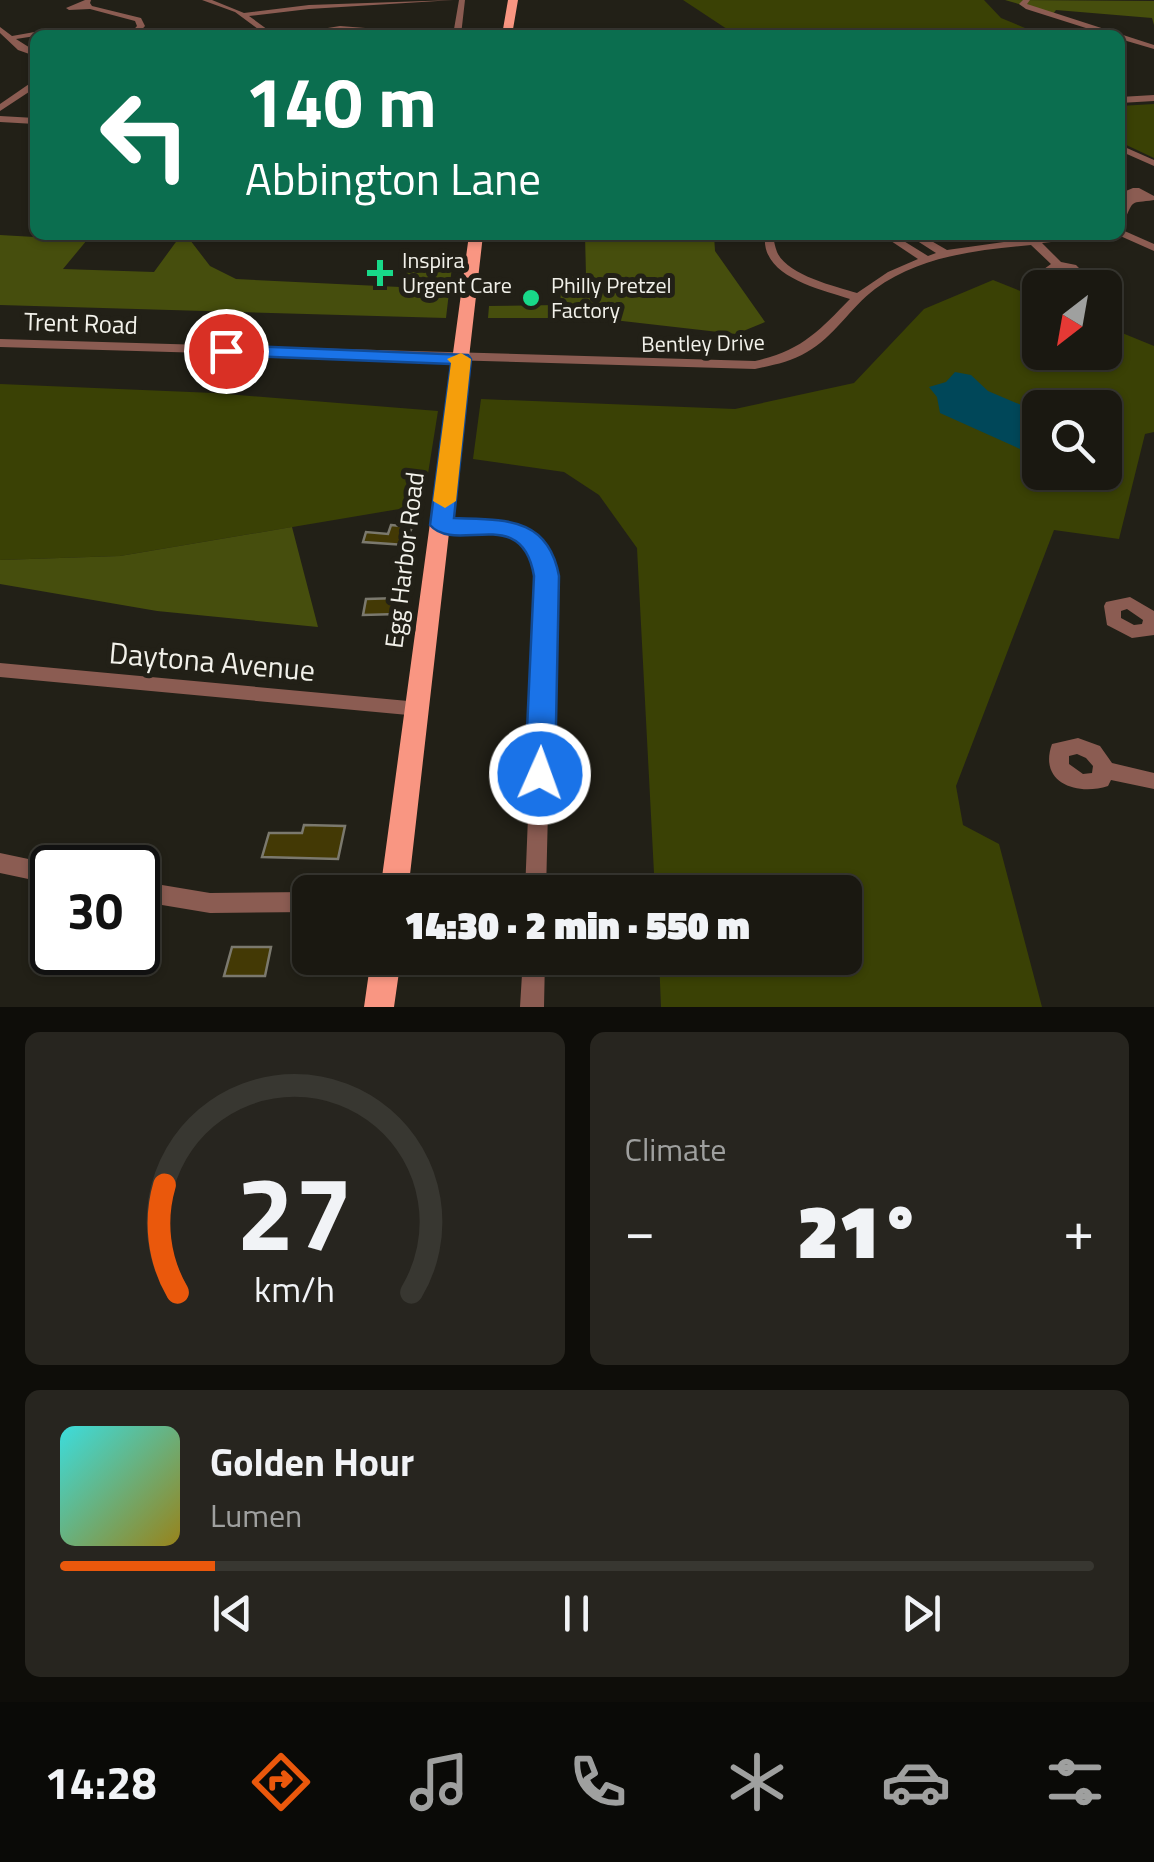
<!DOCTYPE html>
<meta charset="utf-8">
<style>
:root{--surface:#1a1811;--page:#27251f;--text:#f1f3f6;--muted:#9fa09f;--line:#383731;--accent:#ea580c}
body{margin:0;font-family:"Titillium Web",sans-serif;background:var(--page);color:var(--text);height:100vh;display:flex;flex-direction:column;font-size:38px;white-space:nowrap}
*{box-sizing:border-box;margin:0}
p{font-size:32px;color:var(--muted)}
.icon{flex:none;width:55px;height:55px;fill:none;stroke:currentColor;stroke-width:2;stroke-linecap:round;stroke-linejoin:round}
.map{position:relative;height:1007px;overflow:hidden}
.drawer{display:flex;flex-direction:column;gap:25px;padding:25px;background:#0e0d09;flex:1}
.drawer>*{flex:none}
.banner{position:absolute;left:30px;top:30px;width:1095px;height:210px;border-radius:15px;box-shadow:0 2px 8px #0004,0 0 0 2px var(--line);background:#0b6e4f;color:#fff;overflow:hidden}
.needle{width:65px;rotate:211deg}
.buttons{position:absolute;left:1022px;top:270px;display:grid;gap:20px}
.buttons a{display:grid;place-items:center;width:100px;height:100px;border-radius:15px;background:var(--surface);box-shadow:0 2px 8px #0004,0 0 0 2px var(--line);font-size:50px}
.speed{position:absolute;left:30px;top:845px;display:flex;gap:20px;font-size:50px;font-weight:700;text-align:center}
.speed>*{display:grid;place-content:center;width:130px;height:130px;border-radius:50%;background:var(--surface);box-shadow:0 2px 8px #0004,0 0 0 2px var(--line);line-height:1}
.speed .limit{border:5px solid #111;border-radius:15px;background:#fff;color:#111}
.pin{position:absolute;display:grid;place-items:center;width:85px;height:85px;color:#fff;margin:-42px;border:5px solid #fff;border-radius:50%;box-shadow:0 2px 10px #0007}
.me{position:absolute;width:110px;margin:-55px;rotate:2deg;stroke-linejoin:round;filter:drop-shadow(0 0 8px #0008)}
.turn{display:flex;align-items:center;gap:35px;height:210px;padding:0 50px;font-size:45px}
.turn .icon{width:130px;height:130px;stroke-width:2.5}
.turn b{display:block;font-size:70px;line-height:85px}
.big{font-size:75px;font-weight:800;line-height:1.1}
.drawer .widget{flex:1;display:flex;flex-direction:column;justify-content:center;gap:15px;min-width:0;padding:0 35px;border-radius:15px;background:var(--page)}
.drawer .dial{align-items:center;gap:0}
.dial svg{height:260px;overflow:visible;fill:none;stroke:var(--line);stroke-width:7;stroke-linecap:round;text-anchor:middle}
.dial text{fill:var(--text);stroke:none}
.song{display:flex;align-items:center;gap:30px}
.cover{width:120px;height:120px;border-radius:15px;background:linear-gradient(135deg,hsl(180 70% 55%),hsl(50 70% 35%))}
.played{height:10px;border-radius:5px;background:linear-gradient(90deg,var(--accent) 15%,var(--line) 15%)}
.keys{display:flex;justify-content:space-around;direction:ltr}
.heat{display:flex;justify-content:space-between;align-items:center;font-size:55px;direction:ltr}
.drawer .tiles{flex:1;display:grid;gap:25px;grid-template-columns:1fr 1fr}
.widget:last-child{grid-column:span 2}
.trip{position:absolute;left:292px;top:875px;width:570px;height:100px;border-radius:15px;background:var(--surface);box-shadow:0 2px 8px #0004,0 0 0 2px var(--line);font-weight:800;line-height:100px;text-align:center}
.dock{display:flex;height:160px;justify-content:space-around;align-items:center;background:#0a0a07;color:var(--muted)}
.dock .icon{width:70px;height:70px}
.dock .current{color:var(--accent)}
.dock b{font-size:45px;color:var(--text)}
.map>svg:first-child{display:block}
.green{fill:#3a4105;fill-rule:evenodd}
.forest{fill:#464e0d}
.water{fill:#004759}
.building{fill:#433905;stroke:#7b796e;stroke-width:2.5}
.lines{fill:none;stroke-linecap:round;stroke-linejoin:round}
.minor{fill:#8b5c52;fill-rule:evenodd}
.major{fill:#f99682;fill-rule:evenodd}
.route{fill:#1a73e8;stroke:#114b97;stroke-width:2.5}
.slow{fill:#f59e0b}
.poi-dot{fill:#18d989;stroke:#222017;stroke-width:4}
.labels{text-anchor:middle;stroke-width:10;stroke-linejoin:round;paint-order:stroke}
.far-poi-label{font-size:22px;fill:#f2f1ea;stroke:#222017;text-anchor:start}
.far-street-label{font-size:22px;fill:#f2f1ea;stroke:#222017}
.street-label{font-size:25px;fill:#f2f1ea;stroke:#222017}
.near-street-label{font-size:30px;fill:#f2f1ea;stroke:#222017}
</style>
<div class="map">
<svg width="1154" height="1007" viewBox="0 0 1154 1007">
<rect width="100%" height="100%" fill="#222017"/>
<!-- green -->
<path class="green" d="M683,0h301l17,18 41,17h-306z
M1154,104v54l-34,-16v-36z
M993,280l47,19v53h65v-26l49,20v86l-9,2 -26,105 -65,-9 -98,256 7,39 36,19 43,163h-381l-2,-49h186v-66h-190l-18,-344 -38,-53 -35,-23 -91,-13 8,-60 254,10 119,-26 70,-74zM1040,408h65v64h-65z
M0,384l214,9 224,18 -15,94 -303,51 -120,4z"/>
<!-- forest -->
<path class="forest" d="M1005,0l149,1v24l-2,-7 -96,-8 -3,4z
M0,235l87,5 -24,29 91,3 27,-37h13l-4,5 20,26 26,13 164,8 12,-27 41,-2 -7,60 -446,-13z
M585,235h129l1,16 50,71 -29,12 -140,-16h-108l1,-12 71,-1 2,-27 24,-3z
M292,527l26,100 -161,-16 -157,-27v-24l120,-4z"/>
<!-- water -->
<path class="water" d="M955,372l16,3 17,16 52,22v50l-20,-14 -80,-36 -3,-16 -8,-10 17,-5z"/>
<!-- building -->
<path class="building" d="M391,525l21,2 -7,18 -42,-3 3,-10 22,2z
M400,598l-2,16 -35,1 3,-16z
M304,825l41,1 -7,33 -76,-2 7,-24h33z
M232,947h39l-6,29h-41z"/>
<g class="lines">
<!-- minor -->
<path class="minor" d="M85,0h6l-1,3 2,3 49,12 4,8 -8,9h-8l8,-9 -2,-5 -45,-12 -21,1 -3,-2z
M202,0h10l32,13 65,-8 145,-5 -145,9 -60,7 26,19h-9l-31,-23z
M459,0h6l-4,35h-8z
M1023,0h7l-3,4 127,41v4l-34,-10v-4h-12l-82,-26 -7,-5z
M340,26l38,3 -4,2 -34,-1 -55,5z
M0,27l12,9 34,-6 9,3 -39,6 19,12v5l-17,-6 -18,-17z
M32,82h3v6l-35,23v-7z
M1154,95v6l-34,2v-6z
M0,116l35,2v6l-35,-2z
M1120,145l34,15v6l-34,-15z
M1133,188h6l15,8v4c-25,4 -19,-2 -30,21l-4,1v-16l7,-8 -6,-5z
M1120,229l34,15v7l-36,-16h2z
M882,235h12l34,21 8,-3 -28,-18h13l26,15 79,-11 5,-3 5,2 57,-3 -5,3 -46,5 19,19 15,3 10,10c-14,12 -31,8 -42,-6l7,-5 -20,-19c-54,5 -111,11 -156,44 -25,19 -41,48 -68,63 -16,10 -34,13 -52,17l-755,-22v-8l755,22c46,-10 64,-30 95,-62 -30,-10 -89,-22 -85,-63h8c1,5 2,11 4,16 10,23 57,34 80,41l31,-21 30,-13zM1060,269l9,1 4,4 -8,1 -8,-5z
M473,519c40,3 63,9 81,47l-8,326h-21l13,-326c-17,-36 -46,-37 -82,-36 -10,0 -14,1 -22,-5l8,-5z
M1130,597l24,14v24l-22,3 -25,-13 -3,-19 2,-4zM1127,609l16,11 -1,4 -8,1 -13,-7v-7z
M0,663l419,39 6,2 3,5 -3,5 -6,2 -419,-39z
M1078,738l22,8 12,17 42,10v16l-43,-9 -3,6c-31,10 -70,-3 -56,-42zM1077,754l9,4 7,8 -1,7 -9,1 -14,-10v-8z
M0,853l52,11 8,4h-8v16l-52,-11z
M138,881l72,12 100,-1v20l-100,1 -72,-12z
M523,958h22l-1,49h-24z"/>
<!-- major -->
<path class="major" d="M508,0h10l-6,35h-10z
M469,235h14l-75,657h-28z
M371,958h30l-7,49h-30z"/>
</g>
<!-- route -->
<path class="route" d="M226,345l242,10 3,4 -17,159c50,2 94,-2 105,58l-4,198 -5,9 -10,3 -10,-3 -5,-9 9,-198c-12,-73 -78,-21 -104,-51l21,-161 -231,-9 -3,-4z"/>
<!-- slow -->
<path class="slow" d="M461,353l10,6 -15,142 -11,7 -12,-7 18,-138 -4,-4z"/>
<!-- markers -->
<g class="poi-dot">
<path d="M375 258h10v10h10v10h-10v10h-10v-10h-10v-10h10z"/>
<circle cx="531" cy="298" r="10"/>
</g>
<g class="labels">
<!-- far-poi labels -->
<g class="far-poi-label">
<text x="402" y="268">Inspira<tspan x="402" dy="25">Urgent Care</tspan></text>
<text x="551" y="293">Philly Pretzel<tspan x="551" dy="25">Factory</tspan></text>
</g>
<!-- far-street labels -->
<g class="far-street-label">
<text transform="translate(703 343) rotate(-1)" y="8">Bentley Drive</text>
</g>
<!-- street labels -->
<g class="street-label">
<text transform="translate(81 323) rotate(2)" y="9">Trent Road</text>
<text transform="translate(404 560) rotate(-83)" y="9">Egg Harbor Road</text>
</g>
<!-- near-street labels -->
<g class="near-street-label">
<text transform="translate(212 662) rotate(5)" y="10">Daytona Avenue</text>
</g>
</g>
</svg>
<div class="buttons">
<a><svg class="needle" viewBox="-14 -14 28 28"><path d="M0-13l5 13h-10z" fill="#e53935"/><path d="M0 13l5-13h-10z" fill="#9fa09f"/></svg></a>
<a><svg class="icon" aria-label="search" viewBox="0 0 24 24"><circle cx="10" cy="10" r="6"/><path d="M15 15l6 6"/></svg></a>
</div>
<div class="speed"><div class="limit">30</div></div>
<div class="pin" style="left:226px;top:351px;background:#d93025"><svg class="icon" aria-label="arrive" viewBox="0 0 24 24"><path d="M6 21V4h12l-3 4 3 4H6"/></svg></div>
<svg class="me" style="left:540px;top:774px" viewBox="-20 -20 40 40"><circle r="17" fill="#1a73e8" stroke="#fff" stroke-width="3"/><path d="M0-11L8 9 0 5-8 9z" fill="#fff"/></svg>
<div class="trip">14:30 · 2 min · 550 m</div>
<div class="banner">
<div class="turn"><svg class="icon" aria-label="left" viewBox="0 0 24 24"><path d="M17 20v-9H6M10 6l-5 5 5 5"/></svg><div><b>140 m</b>Abbington Lane</div></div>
</div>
</div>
<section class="drawer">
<div class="tiles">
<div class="widget dial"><svg viewBox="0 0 100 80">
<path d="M14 69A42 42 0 1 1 86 69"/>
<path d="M14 69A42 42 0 0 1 10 36" stroke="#ea580c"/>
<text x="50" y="56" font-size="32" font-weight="700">27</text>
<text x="50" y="72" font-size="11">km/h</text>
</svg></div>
<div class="widget"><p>Climate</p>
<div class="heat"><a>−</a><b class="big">21°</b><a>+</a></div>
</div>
<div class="widget">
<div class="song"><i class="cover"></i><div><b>Golden Hour</b><p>Lumen</p></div></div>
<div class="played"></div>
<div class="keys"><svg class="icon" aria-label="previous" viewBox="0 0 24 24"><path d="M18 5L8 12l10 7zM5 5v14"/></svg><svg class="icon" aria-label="pause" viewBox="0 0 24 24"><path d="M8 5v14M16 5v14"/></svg><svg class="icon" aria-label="next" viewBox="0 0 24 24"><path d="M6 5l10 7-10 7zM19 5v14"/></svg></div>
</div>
</div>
</section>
<nav class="dock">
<b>14:28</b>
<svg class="icon current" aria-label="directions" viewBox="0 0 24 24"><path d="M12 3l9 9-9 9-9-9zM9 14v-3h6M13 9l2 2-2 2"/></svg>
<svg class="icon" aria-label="music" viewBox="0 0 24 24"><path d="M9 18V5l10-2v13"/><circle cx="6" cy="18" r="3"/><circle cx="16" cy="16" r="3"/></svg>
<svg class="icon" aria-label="phone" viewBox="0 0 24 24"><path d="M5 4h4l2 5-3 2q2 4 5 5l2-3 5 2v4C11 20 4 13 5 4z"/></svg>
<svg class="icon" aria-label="climate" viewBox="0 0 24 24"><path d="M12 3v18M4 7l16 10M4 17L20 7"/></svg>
<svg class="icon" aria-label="car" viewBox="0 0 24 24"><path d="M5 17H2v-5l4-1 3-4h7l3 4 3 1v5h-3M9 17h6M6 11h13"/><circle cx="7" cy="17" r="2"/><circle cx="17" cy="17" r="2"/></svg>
<svg class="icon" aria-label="filters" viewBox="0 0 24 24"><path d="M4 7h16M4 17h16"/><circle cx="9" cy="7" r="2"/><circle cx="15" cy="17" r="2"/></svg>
</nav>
